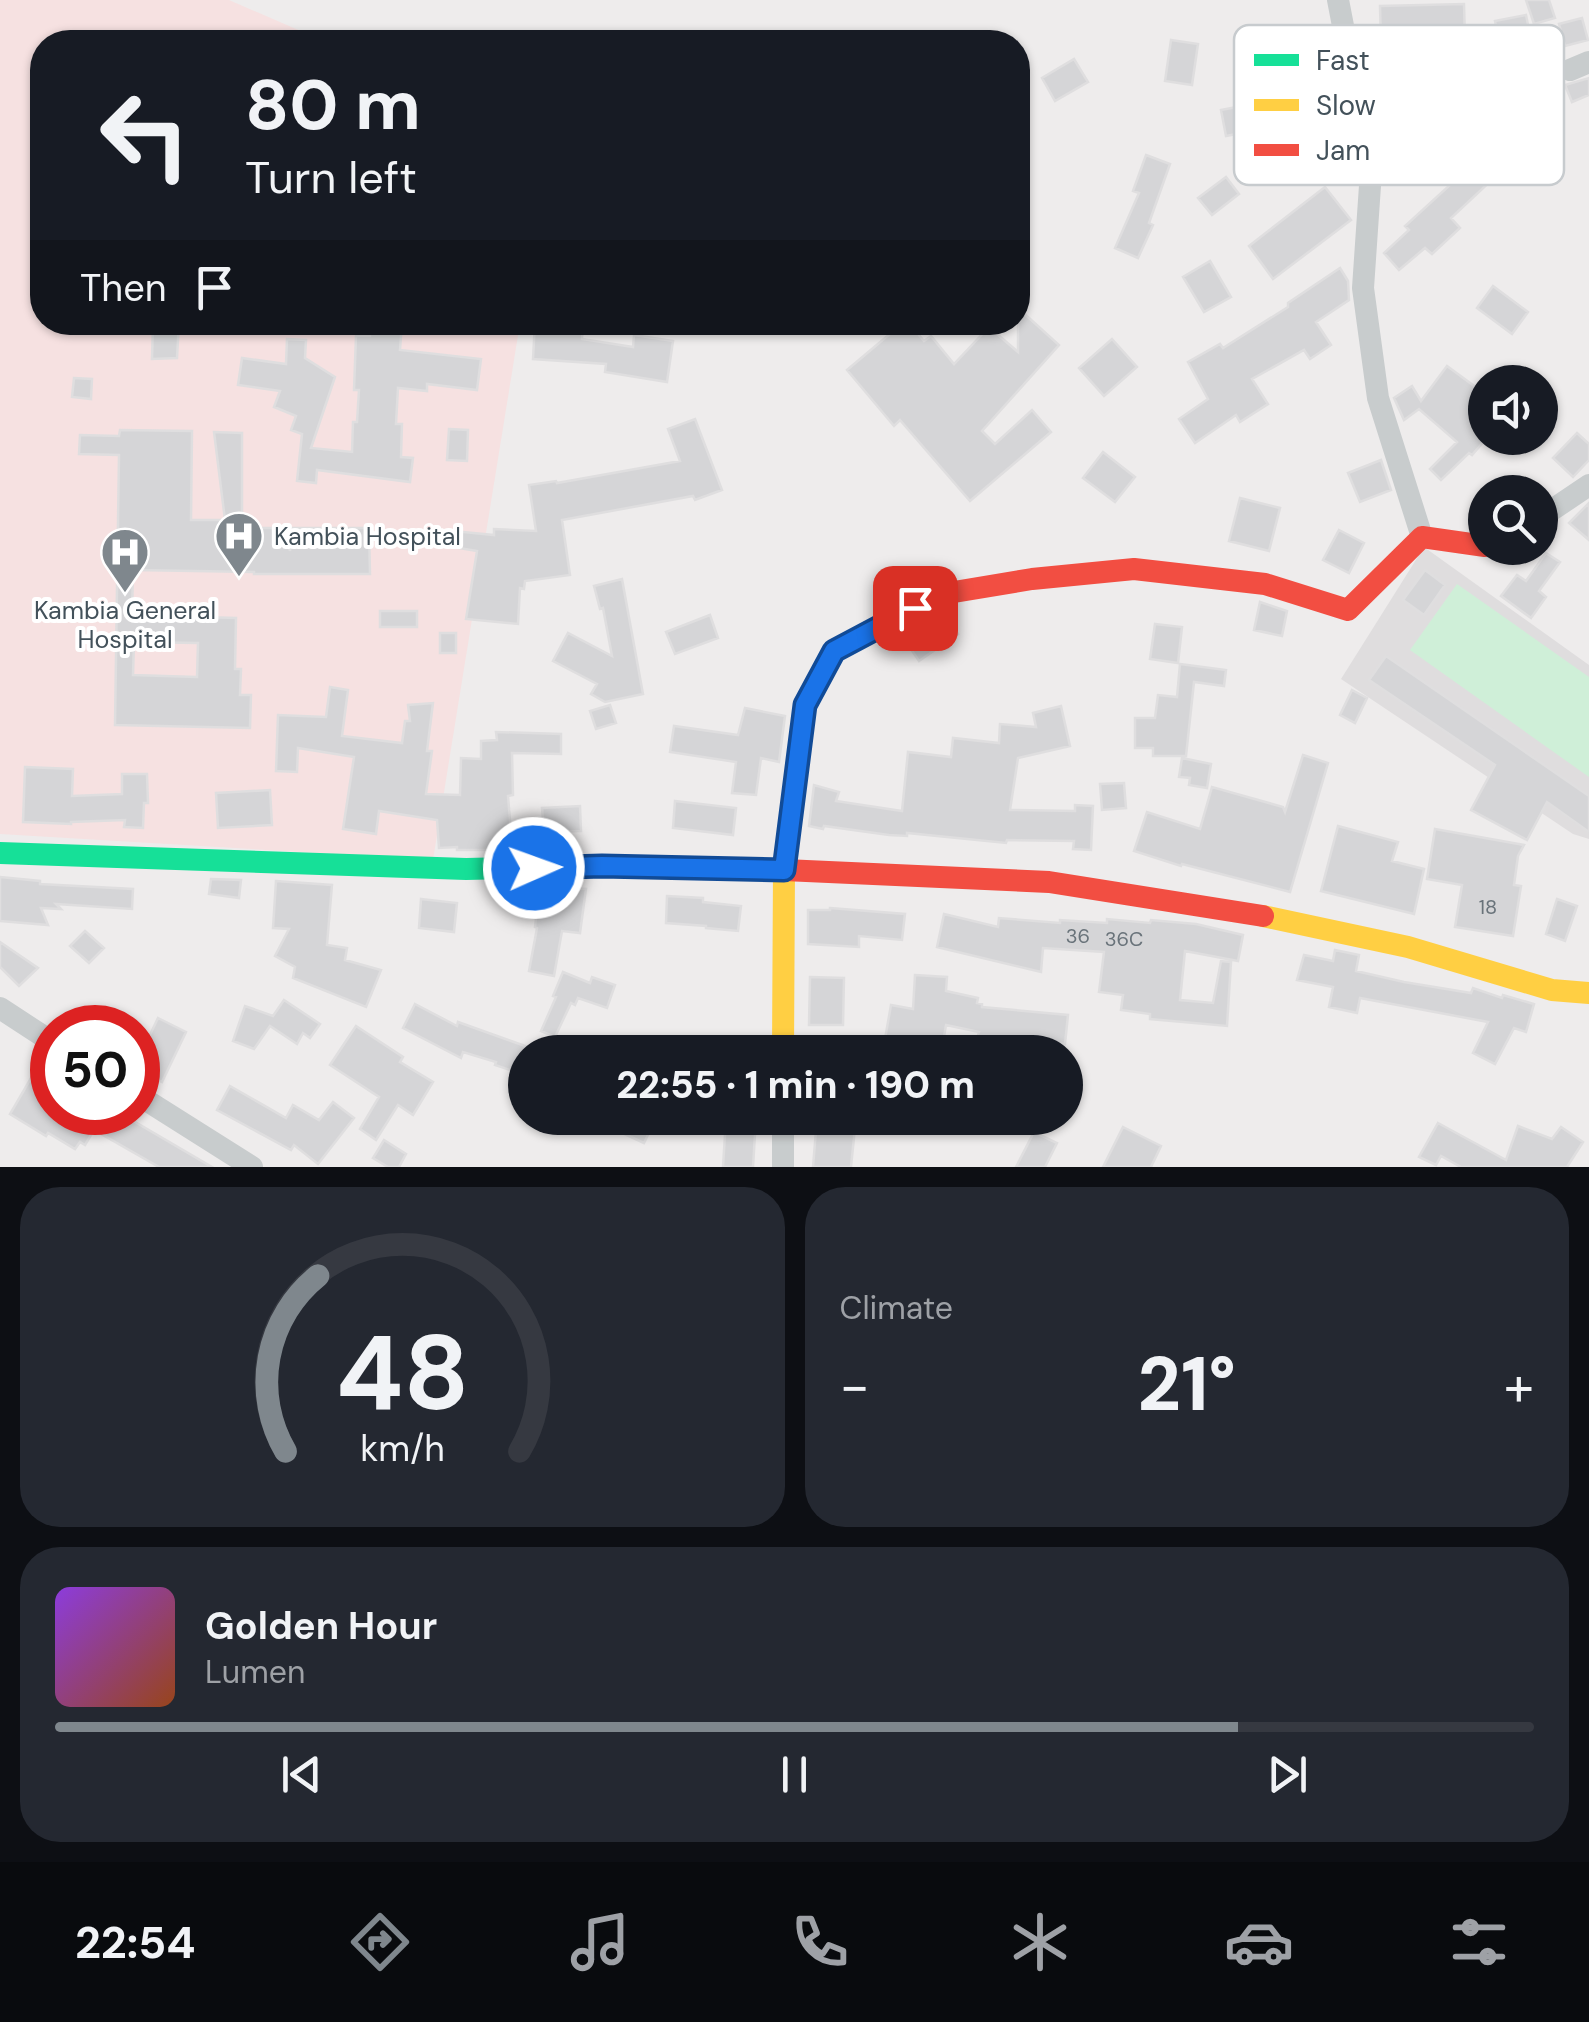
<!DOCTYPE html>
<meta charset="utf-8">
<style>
:root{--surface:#171b24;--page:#242831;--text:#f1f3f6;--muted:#9ea1a6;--line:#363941;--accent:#7f878d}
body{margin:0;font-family:"DM Sans",sans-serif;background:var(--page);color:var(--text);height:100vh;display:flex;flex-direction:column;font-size:38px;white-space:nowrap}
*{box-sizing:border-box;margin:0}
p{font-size:32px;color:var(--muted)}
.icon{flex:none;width:55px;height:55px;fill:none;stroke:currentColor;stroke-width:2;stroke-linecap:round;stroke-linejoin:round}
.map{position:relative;height:1167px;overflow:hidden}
.drawer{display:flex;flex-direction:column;gap:20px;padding:20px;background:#0d0f14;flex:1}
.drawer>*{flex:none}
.top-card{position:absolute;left:30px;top:30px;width:1000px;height:305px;border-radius:40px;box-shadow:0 2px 8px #0004;background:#171b24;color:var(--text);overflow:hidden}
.buttons{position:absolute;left:1468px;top:365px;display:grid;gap:20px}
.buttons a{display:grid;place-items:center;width:90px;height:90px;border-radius:50%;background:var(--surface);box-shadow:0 2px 8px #0004;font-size:50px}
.speed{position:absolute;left:30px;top:1005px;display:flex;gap:20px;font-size:50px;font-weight:700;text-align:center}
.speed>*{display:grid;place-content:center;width:130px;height:130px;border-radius:50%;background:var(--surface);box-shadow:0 2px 8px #0004;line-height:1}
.speed .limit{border:15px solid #d22;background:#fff;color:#111}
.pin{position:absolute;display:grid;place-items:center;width:85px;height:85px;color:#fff;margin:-42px;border-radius:20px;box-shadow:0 5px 15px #0006}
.me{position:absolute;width:110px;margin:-55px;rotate:88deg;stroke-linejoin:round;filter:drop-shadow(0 0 8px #0008)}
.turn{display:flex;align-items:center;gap:35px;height:210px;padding:0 50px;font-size:45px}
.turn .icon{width:130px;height:130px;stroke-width:2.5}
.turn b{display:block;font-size:70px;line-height:85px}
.then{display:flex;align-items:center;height:95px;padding:0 50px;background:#0003;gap:20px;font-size:38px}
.big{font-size:75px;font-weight:800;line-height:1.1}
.drawer .widget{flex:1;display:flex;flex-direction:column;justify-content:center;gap:15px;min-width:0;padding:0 35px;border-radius:40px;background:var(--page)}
.drawer .dial{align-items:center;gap:0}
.dial svg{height:260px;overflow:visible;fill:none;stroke:var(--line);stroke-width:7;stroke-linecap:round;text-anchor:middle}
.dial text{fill:var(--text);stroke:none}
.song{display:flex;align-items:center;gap:30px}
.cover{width:120px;height:120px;border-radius:15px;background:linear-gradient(135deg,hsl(270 70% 55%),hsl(20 70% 35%))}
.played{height:10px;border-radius:5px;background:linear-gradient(90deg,var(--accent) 80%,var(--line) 80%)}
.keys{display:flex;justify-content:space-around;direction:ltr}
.heat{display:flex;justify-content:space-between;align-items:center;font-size:55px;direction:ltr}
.drawer .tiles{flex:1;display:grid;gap:20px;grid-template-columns:1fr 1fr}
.widget:last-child{grid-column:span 2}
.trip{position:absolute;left:508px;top:1035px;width:575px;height:100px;border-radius:50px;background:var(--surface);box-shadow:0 2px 8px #0004;font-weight:800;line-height:100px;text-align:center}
.dock{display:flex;height:160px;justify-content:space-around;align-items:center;background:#090b0e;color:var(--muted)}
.dock .icon{width:70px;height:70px}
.dock .active{color:var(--accent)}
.dock b{font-size:45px;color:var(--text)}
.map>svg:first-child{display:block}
.education{fill:#dfddde}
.medical{fill:#f6e1e1}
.green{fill:#cfefd8}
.building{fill:#d5d5d7;stroke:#dfdedf;stroke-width:2.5;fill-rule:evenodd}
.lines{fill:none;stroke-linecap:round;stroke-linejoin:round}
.street{stroke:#c8cccd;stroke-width:22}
.fast{stroke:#16e098;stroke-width:22}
.slow{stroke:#ffcf43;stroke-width:22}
.jam{stroke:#f24e42;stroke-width:22}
.route-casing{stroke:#114b97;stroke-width:25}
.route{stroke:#1a73e8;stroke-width:18}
.labels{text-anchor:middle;stroke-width:8;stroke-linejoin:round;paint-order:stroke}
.number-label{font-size:20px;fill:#69737a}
.poi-label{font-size:25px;fill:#43515a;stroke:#fff;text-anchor:start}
.key{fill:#fff;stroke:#c7cbce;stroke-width:2.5}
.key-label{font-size:28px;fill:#43515a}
</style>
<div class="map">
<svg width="1589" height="1167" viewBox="0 0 1589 1167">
<rect width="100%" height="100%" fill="#eeecec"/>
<!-- education -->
<path class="education" d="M1424,547l165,118v174l-16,-5 -232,-155z"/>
<!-- medical -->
<path class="medical" d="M0,0h229l97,42h-284v280l478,1 -87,537 -433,-26z"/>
<!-- green -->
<path class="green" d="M1457,584l132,93v100l-179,-127z"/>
<!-- building -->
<path class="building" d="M1526,0h23l6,18 -21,6z
M1464,4l1,35h-5l4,50 -56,4 -4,-52 -23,1 -1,-36z
M1526,15l8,39 -31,7 -8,-40z
M1582,18l6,22 -23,6 -6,-22z
M1171,40l27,4 -6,41 -27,-4z
M1074,59l14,23 -33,19 -13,-23z
M1589,78v17l-17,7 -7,-17z
M1515,103l26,31 -90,84 9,10 -28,26 -7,-6 -26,22 -15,-17 25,-23 -4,-4 68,-62 -14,-16z
M1247,105l5,26 -26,5 -5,-26z
M1146,155l24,9 -21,59 4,2 -15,33 -23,-10 24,-55 -6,-2z
M1226,177l13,17 -27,21 -14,-17z
M1325,187l26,33 -78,59 -24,-33z
M1210,261l21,36 -27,15 -21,-35z
M1340,268l8,13 1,19 -33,22 15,23 -21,14 -6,-9 -52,29 16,25 -28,18 -4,-7 -41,28 -16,-24 29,-20 -20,-37 32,-18 3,4 65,-41v-4z
M1493,286l35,26 -16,22 -35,-26z
M1018,308l41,37 -77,86 13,13 37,-34 19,22 -81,69 -70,-81 -6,6 -47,-56 57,-48h4l16,19 7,-5 23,28 35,-37 29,25z
M153,322h26l-2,36 -25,1z
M371,322h31l-2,28 81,9 -4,31 -50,-6v7l-29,-3 -2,36h6l-1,33 12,1 -3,24 -93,-12 -1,13 -19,-2 5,-47 -11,-4 5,-14 -22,-9 6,-16 -42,-6 4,-27 44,6 1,-25 19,1 -1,18 30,19 -24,71 41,4 1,-30h4l2,-32h-5l2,-54h14z
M535,322h41v2l7,1 -1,14 51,8 1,-12 39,6 -6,41 -62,-10 1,-8 -73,-5z
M1112,339l25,28 -33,29 -25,-28z
M1447,366l38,28v46l-13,15 -3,-2 -28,27 -11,-11 27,-27 -38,-33 -15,11 -10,-22 18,-12 9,15z
M74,378l18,1 -1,20 -19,-2z
M695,419l27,71 -27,10 -2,-4 -131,24 8,55 -45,6 -1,8 -4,-1 -2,36 -52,-5 11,-68 -24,-4 1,-16 40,4v-6l42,2 -7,-46 27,-4 1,2 123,-22 -12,-32z
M449,429l19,1 -1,31 -20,-1z
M120,430l72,1 -1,89h34l-11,-88 28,1v95h42l6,23 2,-23h77l1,46h-116v-2l-121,-2 -1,45 104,3 -1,51h6l-1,26h11l-1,33 -135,-3 4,-270 -40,-1 1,-19 39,1zM134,642l64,1 -1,34 -64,-2z
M1577,433l12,11v16l-16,17 -20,-19z
M1103,452l32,25 -20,25 -32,-24z
M1381,460l10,30 -31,12 -12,-29z
M1240,498l40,10 -11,43 -40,-10z
M1589,503v37l-20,-17z
M1339,530l25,13 -15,30 -26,-13z
M1546,553l14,9 -21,29 7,6 -15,21 -30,-22 16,-21 9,6z
M1425,570l20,15 -21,30 -21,-15z
M622,579l21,115 -38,8 -14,-8 6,-10 -44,-23 15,-28 44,23 -9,-48 -3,1 -6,-23z
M1260,602l27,9 -5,25 -28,-6z
M380,611h37v16h-37z
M944,614l14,20 -39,27 -17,-25z
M710,615l8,23 -43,16 -9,-22z
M1155,624l27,3 -4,36 -28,-4z
M440,633h16v20h-16z
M1386,656l203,140v36l-42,-30 -20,38 -56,-30 24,-45 -126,-85z
M1180,664l46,6 -2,16 -30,-4 -8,74h-33v-8h-18v-30h20l3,-23 19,2z
M330,687l18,3 -6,46 60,7 3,-22h5l-2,-16 25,-2 -6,48h5l-6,43 34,1 1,-37 20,1v-18l16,-1 -1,-8 65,2v20l-49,-1 1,42 -5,1 3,36 -12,1v17h-42v-3l-18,1 -2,-28 -58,-9 -3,23 -33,-5 11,-72 -56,-9 -1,24 -21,-1 2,-56 48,2z
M1352,690l15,8 -12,25 -15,-8z
M610,705l6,18 -20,6 -6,-18z
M1061,706l9,40 -52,12 -8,52 65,1v-6l18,1 -2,44 -18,-1 1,-8 -67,-1 -1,3 -99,-10v3l-18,-1 -65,-9 -1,3 -14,-3 5,-41 25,7 -3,9 66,10 6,-59 43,5 2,-19 46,5 1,-19 36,3 -3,-14z
M745,708l40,8 -6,46 -18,-4 -5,37 -24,-2 4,-31 -66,-10 4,-26 64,9z
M1303,755l25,8 -38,129 -108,-28 -1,2 -47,-15 13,-39 53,17 12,-42 71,20 2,5z
M1182,758l29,6 -4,24 -18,-3 1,-7 -11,-1z
M25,767l48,2 -1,27 50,-2v-20h25l1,29h-4l-1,25 -19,-1 1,-7 -54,2v2l-48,-2z
M1124,783l2,25 -24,2 -2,-26z
M270,790l2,35 -54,3 -2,-35z
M675,801l61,7 -3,27 -60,-7z
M580,806l1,25 -37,1 -2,-24z
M1338,826l60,16 -6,19 32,8 -10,45 -93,-23z
M1435,829l89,16 -6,11 -4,29 7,1 -8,50 -58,-9 7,-42 -35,-6z
M0,877l40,4v3l93,5 -1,20 -76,-5 5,5 -20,-1 7,17 -48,-4z
M211,879l30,1 -2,18 -30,-4z
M276,881l56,4 -5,60 20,3 -2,12 36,10 -15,37 -73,-29 2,-11 -20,-11 14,-27 -16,-1z
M540,886l46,3 -6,44 -18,-2 -8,45 -25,-5 8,-43 -2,-1z
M667,896l36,2v4l38,4 -3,25 -32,-3v-2l-40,-3z
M421,899l36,4 -3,29 -35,-4z
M1557,899l20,7 -12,35 -19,-7z
M830,908l75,6 -3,26 -43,-4v11l-51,-3v-34h22z
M944,914l54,13 1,-9 61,5v-3l47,3v-4l43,4 1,-3 45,4 47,11 -5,26 -53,-10 -5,49 33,3 8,-42 10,1 -4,64 -77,-7v-5l-29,-4 2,-15 -24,-3 5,-40 -61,-4 -2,24 -104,-25z
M85,931l19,17 -15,15 -19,-17z
M0,942l38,26 -19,18 -19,-19z
M1335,950l24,5 -3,16 48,11 67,11 2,-5 29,10 1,-3 31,9 -8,28 -12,-4 -19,36 -22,-11 15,-31 -128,-24 -3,15 -28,-6 4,-20 -36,-7 7,-25 29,6z
M563,972l27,11 2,-6 23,8 -8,23 -29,-10 -3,7 -4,-2 -16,34 -14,-6 15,-34 -3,-1z
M915,975l32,2 -1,14 32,7 -1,5 5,1v3l86,8 -3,29 -55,-6 -4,14h-33l6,-20 -33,-7 -4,24 -57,-10 6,-34 22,4z
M810,977l34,1 -1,47h-34z
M284,1000l36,24 -10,14 -7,-5 -6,11 -27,-18 -16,23 -21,-8 12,-35 28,10z
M415,1004l42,22 1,-4 67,24v29l-30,-10 1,-3 -33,-10 -2,6 -58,-30z
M158,1018l28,14 -24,50 -24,-12v-10z
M356,1026l47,31 -3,5 33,20 -20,33 -15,-10 -22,35 -16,-11 19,-32 -49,-32z
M38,1066l14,9v37h66l94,55h-53l-65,-37 -9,15 -5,-3 -5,7 -27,-16 -2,3 -36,-22z
M230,1086l56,32 7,-13 26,15 14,-18 21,16 -36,46 -24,-19 -3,5 -74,-40z
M590,1118h66l-12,25z
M726,1118h30l-3,49h-30z
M817,1118h39l-5,49h-38z
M1438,1123l68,37 12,-34 34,13 9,-12 22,15 -16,25h-106l-20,-11 -5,9 -17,-8z
M1123,1127l38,19 -10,21h-48z
M1034,1132l23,11 -12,24h-29z
M384,1140l22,14 -7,13h-11l-15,-9z"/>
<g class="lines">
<!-- street -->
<path class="street" d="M1338,0l33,171 -8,117 15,110 44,139
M1570,70l19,-8
M1540,518l49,-33
M0,1008l52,34
M138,1095l114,72
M783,1167v-49"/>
<!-- fast -->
<path class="fast" d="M0,853l466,16 140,-3"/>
<!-- slow -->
<path class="slow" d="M1263,916l145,31 144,43 37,3
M783,1052l1,-182 21,-165 29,-54 56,-30"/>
<!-- jam -->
<path class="jam" d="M890,621l52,-27 90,-15 102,-10 131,15 83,26 74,-73 63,9
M606,866l178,4 265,12 214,34"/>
</g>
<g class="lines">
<!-- route casing -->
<g class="route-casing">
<path id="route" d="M534,868l68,-2 182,4 21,-165 29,-54 81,-43"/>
</g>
<!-- route -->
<use href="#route" class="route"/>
</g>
<!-- icons -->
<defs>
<g id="hospital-pin" transform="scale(2.5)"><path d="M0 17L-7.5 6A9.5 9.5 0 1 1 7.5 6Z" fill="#7f878d" stroke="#fff"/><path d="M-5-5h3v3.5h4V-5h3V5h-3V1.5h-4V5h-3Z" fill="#fff"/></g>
</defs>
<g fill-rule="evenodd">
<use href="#hospital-pin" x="239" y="536"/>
<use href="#hospital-pin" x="125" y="552"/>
</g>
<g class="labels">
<!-- number labels -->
<g class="number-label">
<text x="1488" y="914">18</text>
<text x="1078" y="943">36</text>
<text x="1124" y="946">36C</text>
</g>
<!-- poi labels -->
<g class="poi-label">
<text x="274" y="545">Kambia Hospital</text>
<text x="125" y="619" text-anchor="middle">Kambia General<tspan x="125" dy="29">Hospital</tspan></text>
</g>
</g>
<!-- legend -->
<rect x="1234" y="25" width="330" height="160" rx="15" class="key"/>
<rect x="1254" y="54" width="45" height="12" fill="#16e098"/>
<rect x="1254" y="99" width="45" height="12" fill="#ffcf43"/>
<rect x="1254" y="144" width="45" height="12" fill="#f24e42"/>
<g class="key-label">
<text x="1316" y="70">Fast</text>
<text x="1316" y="115">Slow</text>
<text x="1316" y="160">Jam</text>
</g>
</svg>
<div class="buttons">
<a><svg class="icon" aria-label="sound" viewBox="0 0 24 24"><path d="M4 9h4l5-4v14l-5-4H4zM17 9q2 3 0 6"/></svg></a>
<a><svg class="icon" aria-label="search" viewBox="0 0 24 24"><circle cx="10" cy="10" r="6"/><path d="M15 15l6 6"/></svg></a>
</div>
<div class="speed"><div class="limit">50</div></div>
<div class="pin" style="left:915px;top:608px;background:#d93025"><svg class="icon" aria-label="arrive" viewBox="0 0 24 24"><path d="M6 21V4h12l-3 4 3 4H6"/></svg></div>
<svg class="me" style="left:534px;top:868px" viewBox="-20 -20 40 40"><circle r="17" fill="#1a73e8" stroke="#fff" stroke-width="3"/><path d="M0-11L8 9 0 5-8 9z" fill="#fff"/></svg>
<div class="trip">22:55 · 1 min · 190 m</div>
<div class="top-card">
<div class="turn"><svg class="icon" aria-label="left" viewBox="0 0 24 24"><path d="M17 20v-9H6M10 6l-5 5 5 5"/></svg><div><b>80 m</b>Turn left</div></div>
<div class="then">Then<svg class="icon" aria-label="arrive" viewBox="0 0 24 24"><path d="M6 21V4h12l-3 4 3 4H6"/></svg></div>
</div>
</div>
<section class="drawer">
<div class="tiles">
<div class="widget dial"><svg viewBox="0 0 100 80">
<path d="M14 69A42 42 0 1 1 86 69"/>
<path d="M14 69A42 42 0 0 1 24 15" stroke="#7f878d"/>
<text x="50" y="56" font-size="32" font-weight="700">48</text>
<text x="50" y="72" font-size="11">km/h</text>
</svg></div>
<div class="widget"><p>Climate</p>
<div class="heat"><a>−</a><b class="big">21°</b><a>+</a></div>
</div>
<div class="widget">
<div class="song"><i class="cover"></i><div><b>Golden Hour</b><p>Lumen</p></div></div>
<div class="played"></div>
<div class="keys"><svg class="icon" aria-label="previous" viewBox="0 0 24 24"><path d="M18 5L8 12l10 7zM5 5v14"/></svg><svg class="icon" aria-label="pause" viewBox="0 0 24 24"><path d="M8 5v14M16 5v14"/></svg><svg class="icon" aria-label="next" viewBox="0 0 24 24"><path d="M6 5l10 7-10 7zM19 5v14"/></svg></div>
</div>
</div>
</section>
<nav class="dock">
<b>22:54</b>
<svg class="icon active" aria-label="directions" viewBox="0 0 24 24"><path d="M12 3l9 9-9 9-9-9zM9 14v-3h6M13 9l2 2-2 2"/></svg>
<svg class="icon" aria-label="music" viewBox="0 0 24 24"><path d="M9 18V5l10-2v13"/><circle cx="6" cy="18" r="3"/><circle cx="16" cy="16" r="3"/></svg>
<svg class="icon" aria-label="phone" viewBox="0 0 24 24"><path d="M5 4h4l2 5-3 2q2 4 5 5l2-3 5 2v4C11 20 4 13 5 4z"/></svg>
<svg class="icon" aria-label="climate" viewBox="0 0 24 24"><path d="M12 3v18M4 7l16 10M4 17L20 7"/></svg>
<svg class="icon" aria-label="car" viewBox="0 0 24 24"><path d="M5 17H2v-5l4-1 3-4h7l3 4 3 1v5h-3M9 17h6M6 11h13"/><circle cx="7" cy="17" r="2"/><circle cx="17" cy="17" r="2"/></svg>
<svg class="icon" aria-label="filters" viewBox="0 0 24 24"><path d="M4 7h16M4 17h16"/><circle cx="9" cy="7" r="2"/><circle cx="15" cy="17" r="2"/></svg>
</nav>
